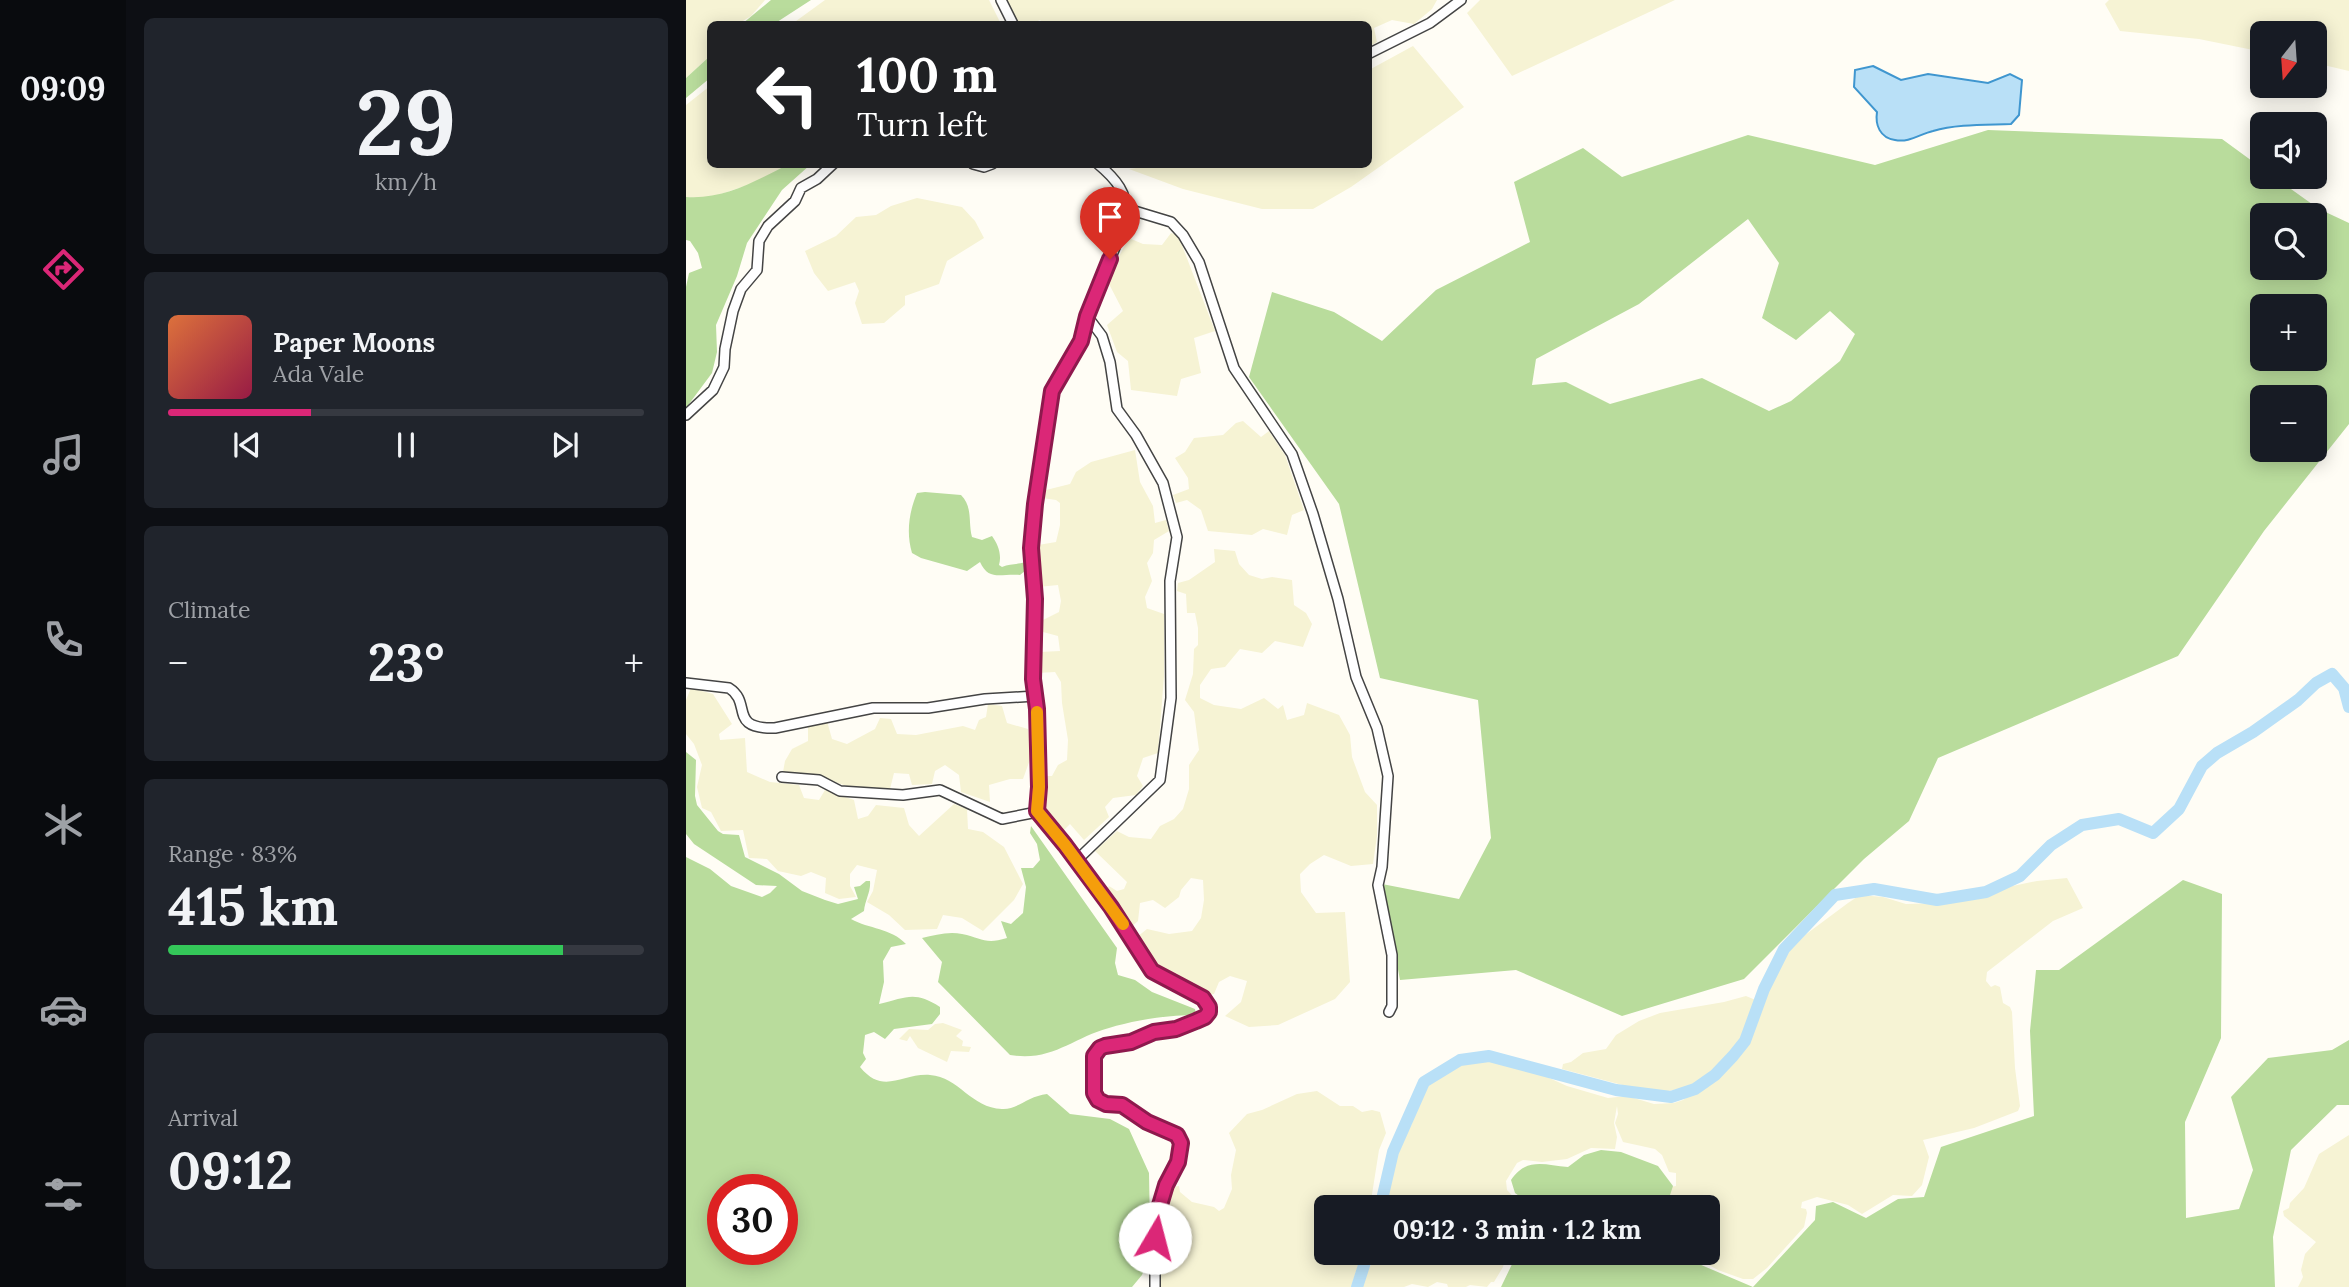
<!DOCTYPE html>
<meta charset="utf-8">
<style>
:root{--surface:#171b24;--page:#20242c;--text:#f1f3f6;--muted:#9ea1a6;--line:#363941;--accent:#db2777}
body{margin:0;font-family:Lora,serif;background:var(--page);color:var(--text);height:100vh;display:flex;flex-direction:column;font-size:26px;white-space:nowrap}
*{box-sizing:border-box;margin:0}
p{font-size:23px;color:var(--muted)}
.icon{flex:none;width:38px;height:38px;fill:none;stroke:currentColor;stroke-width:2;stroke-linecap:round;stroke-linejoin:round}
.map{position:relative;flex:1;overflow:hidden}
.panel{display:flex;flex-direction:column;gap:18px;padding:18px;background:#0d0f14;width:560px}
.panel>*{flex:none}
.hud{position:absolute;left:21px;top:21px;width:665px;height:147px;border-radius:10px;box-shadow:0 4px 18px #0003;background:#202124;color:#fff;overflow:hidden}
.needle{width:46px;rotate:197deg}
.buttons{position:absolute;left:1564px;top:21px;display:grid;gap:14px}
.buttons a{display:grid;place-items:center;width:77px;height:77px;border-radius:10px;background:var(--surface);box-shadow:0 4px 18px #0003;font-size:35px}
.speed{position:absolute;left:21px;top:1174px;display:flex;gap:14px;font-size:35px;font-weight:700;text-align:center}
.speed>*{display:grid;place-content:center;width:91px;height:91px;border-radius:50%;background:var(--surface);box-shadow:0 4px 18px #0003;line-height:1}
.speed .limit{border:10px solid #d22;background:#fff;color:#111}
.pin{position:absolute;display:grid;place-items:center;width:60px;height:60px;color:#fff;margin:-72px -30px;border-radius:50% 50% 50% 0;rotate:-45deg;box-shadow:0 0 7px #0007}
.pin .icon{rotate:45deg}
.me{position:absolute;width:77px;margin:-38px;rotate:8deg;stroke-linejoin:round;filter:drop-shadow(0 0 5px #0008)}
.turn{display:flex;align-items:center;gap:24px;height:147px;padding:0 35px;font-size:32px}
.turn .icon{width:91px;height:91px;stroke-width:2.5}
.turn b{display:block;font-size:49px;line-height:60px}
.big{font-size:52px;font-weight:800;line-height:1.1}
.panel .widget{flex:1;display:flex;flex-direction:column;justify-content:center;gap:10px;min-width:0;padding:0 24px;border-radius:10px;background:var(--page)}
.panel .dial{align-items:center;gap:0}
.dial b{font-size:91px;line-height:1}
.song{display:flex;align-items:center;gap:21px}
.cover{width:84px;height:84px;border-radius:10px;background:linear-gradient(135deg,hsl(20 70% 55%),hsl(340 70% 35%))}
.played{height:7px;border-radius:4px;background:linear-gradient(90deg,var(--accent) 30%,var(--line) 30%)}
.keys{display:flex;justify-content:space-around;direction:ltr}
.heat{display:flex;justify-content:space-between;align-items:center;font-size:38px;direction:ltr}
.charge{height:10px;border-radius:5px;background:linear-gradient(90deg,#34c759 83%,var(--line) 0)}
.trip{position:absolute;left:628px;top:1195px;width:406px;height:70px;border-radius:10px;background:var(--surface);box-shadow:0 4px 18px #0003;font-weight:800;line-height:70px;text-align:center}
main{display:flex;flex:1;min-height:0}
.tabs{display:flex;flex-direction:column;width:126px;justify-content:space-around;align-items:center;background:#090b0e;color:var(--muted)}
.tabs .icon{width:49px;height:49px}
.tabs .active{color:var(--accent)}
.tabs b{font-size:32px;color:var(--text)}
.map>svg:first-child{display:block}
.farmland{fill:#f6f3d4}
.forest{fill:#b9dc9c;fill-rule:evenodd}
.water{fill:#b9e0f7;stroke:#3f96cf;stroke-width:2}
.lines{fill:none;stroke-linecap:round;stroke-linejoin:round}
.river{stroke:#b9e0f7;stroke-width:12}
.minor-casing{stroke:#444;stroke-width:12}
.minor{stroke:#fff;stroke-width:9}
.route-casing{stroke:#8e194d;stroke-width:18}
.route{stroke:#db2777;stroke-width:12}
.slow{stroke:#f59e0b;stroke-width:12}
</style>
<main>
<nav class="tabs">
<b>09:09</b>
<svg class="icon active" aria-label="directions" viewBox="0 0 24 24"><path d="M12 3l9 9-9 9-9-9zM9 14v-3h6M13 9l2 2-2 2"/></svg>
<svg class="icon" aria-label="music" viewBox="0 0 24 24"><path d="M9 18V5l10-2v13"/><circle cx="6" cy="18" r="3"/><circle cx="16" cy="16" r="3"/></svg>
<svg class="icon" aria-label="phone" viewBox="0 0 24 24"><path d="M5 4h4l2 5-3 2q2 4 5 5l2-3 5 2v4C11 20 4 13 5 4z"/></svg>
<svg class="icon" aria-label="climate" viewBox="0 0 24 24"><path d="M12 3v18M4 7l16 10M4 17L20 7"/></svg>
<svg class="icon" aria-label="car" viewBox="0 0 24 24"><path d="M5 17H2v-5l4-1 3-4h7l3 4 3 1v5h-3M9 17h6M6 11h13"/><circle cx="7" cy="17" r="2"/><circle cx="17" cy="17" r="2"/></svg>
<svg class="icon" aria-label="filters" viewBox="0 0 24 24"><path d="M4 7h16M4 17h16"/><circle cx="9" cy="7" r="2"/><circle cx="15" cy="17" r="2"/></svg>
</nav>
<section class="panel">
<div class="widget dial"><b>29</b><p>km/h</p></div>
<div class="widget">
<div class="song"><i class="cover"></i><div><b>Paper Moons</b><p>Ada Vale</p></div></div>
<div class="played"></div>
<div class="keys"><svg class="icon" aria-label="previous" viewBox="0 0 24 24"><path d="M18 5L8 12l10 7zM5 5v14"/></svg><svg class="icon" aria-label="pause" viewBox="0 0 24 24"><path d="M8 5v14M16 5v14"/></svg><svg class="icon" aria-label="next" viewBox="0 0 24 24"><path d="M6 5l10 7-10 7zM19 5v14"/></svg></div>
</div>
<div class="widget"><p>Climate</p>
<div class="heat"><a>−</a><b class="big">23°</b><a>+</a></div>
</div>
<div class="widget"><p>Range · 83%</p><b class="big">415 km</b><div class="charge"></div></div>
<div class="widget"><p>Arrival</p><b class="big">09:12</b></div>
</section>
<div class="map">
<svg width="1663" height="1287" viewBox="0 0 1663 1287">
<rect width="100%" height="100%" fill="#fffdf5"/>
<!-- farmland -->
<path class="farmland" d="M0,0h79l-14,16 -13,8h-28v32l-24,22z
M139,0h164l12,24h-209z
M318,0h433l-5,9 -18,15 -22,-4 -18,8 3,14 -8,5 -1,-23h-325l-3,-4 -9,4h-15z
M794,0h195l-163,76 -45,-63z
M1423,0h240v71l-34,-8v-30h-52v19l-64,-13 -79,-8 -15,-27z
M727,46l51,61 -113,80 -38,22h-51l-79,-20 -54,-20 36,-5h203l1,-94z
M24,86v78l79,1 -38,19 -45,15 -20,-2v-92z
M231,198l45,9 13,14 9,17 -37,23 -8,23 -34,12v9l-21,18 -22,1 -7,-21 4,-12 -4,-9 -27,9 -14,-18 -9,-22 31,-15 20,-19 20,-2 15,-9z
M485,233l7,2 37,96 -21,7 7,35 -20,6 -4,17 -46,-6 -3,-29 -11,-9 -10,-27 16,-14 -14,-27 9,-26 11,-20 14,6 19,1z
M557,421l18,16 8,-6 16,24 19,55 -12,5 -5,20 -24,-6 -11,6 -44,-4 -7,-21 -14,-10 -11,3 -3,-8 16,-6 -1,-11 -13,-20 10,-6 9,-14 29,-3 13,-12z
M449,450l5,32 13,24 2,17 11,-3 3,11 -15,9 -1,13 -6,10 5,18 -7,16 2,11 17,6v62l-6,77 -15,5 -6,18 6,10 -7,9 -23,3 -8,9 4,10 -25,23 -14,-16 -12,12 -14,-22v-38h8l6,-11 9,-5 1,-20 -6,-37 -1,-21 -6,-10 -18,1 3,-21 20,-1 -2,-15 -15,-4v-12l16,-8 2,-11 -3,-16 -20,2 -2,-9 2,-33 18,-3 4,-17v-22l-4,-3 -14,-2 4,-8 24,-6 6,-12 15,-10z
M528,549l21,2 4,13 10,11 13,4 10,-2 20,3 2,25 12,8 6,11 -9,23 -28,-6 -13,12 -22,-4 -15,18 -14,2 -11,16v13l14,7 27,4 23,-11 14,11 5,-4 4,15 17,-5 3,-12 32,12 11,20 2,22 13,35 12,13v31l-4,28 -22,2 -27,-11 -14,9 -10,10 1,18 15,21 29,-1 5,70 -15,17 -57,26 -29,2 -24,-11 16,-14 6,-21 -17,-5 -11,6 -5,12 -8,1 -46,-26 -28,-28 15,-12 22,5 23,-3 9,-13 3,-18 -1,-20 -12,-2 -10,12 -2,7 -14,11 -12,-8 -13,3 -2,18 -9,8 -8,-15 -17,-20 5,-8 8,5 7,-2 3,-7 -32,-31 22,-20 12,6 22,2 9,-13 14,-7 9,-10 6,-20v-24l10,-15 -5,-38 -9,-12 8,-26 1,-25 4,-4v-17l-3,-15h-8l-1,-19 -9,-3 1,-8 11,-3 26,-18z
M5,688l22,6 19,30 -13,10 1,6 25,-2 2,34 23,10 29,3 5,13 15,2 6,-10 29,10 4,19 10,-3 8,-11 28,3 5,17 10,11 35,-32 13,5 1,20 15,3 21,15 19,37 -9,16 -31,31 -21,-13 -19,-3 -6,14 -32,1 -16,-15 -22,-13 6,-11 4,-21 -20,-5 -7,9v12l6,11 -17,2 -14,-6 1,-15 -15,-6 -10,4 -23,-5 -11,-12 -18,-1 -6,-28 -22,1 -10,-19 -9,-4 -5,-21 5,-22 -8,-21 -8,-10v-34z
M302,704l14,2 5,17 21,6 4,25 -9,25h-13l-21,6 1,17 -29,-10 -2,-17 -14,-10 -10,6 -3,13 -20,1 -3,-11 -15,-1 -4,16 -40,-2 -31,-10 -36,-5 2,-11 7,-12 16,-8v-15l19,-5 5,18 15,5 28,-15 5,-11 11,1 6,15 19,1 47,-9 12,4 4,-10 7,-3z
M1381,878l16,30 -30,13 -66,51 -1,9 5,6 4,-2 5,2 3,16 7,4 2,5 3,56 5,38 -2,5 -44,17 -51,12 6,17 -7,28 -10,11 -19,-1 -31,19 -14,-9 -31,-8 -15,5 -1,6 5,1 1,4 -3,14 -37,41 -14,11h-10l-25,-9 -31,-17h21v-45l-44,-1 6,-20 6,-1v-13l-7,-1 -7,-17 -7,-6 -32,-7 -8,-19 3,-9 -1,-8 -3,17 3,14 -2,12 -24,-1 -24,11 -25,3 -19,-2 -6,3 -11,18 1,9 16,17 -137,1v-17l4,-18 11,-29 11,-20 2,-16 12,-25 36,-22 34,-2 31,9 40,18 41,12 19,-2 27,8 20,-1 9,-3 39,-27 25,-31 10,-18 14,-40 19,-34 15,-15 43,-32 12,-8 23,2 23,7 35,-1 44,-8 18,-7 34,-7z
M1060,996l12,5 -13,39 -32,34 -18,12 -27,5h-23l-83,-22 1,-5 8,-2 12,-9 23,-4 10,-14 23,-14 21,-8 64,-11z
M257,1023l19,7 -6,6 7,5 -1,5 9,1 -2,5 -18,-1 -4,11 -29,-14 -8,-12 -3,5 -8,-2 10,-10 19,1 7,-6z
M631,1091l23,15h13l9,6 10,-2 8,2 6,21 -7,17 -9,57 -44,1v45h36l-11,34h-197l9,-91 10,-9 6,-1 1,6 12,10 22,5 5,4 5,-3 8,-19 -1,-14 5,-25 -7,-17 18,-19 15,-4 35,-16z
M1663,1135v152h-51l5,-10 -2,-7 4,-16 11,-12 -32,-26 -1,-5 6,-3 1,-5 14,-15 15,-34z
M687,1253h134l-4,14 -9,15h-3l-4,5 -17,-2 -4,2h-18l-1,-3 -10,-2 -9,5 -16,-3 -8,3h-42l2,-12 7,-10z"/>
<!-- forest -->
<path class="forest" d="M85,0h40l-37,24h-32z
M24,56v22l-24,20v-20z
M1302,130l234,9 41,30v8h11l45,32 30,14v201l-85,107 -86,125 -240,102 -29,63 -45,38 -120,120 -122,37 -106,-46 -116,10 -18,-96 77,15 32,-61 -13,-138 -98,-22 -41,-174 -90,-127 23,-85 62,20 48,29 54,-51 94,-48 -16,-60 69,-34 39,29 126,-42 127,30zM1577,215h52v53h-52zM1062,219l31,44 -17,55 34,22 34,-29 25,23 -15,27 -49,40 -22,10 -67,-33 -92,26 -44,-22 -34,3 4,-26 103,-55zM1577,306h52v53h-52zM1577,397h52v53h-52z
M103,164l21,1 -28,25 -35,53 -10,33 -21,49 1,27 -5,21 -26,35v-121l3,-14 13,-5 -4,-15 -8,-12 -4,-1v-43c37,3 70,-16 103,-33z
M239,492l36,3c12,12 7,27 11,42l10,3 10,-4c6,8 10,19 7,29l3,2c8,-4 15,-2 23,-5l1,8 -6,5c-18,-2 -31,7 -40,-13l-13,9 -46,-13 -9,-5c-6,-20 -3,-41 5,-60z
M0,752l10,8 -1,36 2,9 21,26 5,3 16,1 6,22 34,17 23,17 23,9 13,4 20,-5 -4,-12 6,-1 6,-5h4c1,11 -5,19 -6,30l-13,8c18,10 40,9 55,25l-15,3 -8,14 1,21 -5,22c27,-6 35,-14 61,3v7l-8,10 -38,5 -9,10 -11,-7 -9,3 -2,18 3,6 -6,8c24,29 41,6 70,8 29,2 41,33 72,34 15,1 26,-13 45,-15l23,20 40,5 19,10 20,44 1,57 -2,28 -6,17 -10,12h-446v-430l24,12 21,17 31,11 8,-4 7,-7 -21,-1 -62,-41 -8,-10zM37,1190h59v60h-59z
M345,826l86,122 -2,15 3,12 17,5 17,12 43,17 1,6c-28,0 -61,5 -87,13 -37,10 -57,34 -99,27l-72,-73 4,-20 -20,-24c13,-3 27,-7 40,-4 20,4 23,11 45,4l-6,-17 10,3 12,-11 3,-26 -5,-19h12l7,-8 -3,-16 -7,-11z
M1497,880l39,14 -1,144 -36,84 1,96 53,-9 14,-39 -22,-73 37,-39 64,-8 17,-10v65h-12l-46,45 -18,87 2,50h-774l14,-29 9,-5h149l80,34 62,-67 1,-14 17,-4 33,16 32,-19 26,-2 17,-50 93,-31 -4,-85 6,-61h23z
M915,1150l20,2 37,14 15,20 -7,21h-132l-19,-14 -4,-13c16,-23 33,-15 57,-13l16,-12z"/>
<!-- water -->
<path class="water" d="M1187,66l28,14 27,-6 60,9 22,-9 12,6 -3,35 -8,9c-25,1 -54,0 -78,7 -13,3 -24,12 -38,9 -15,-2 -20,-15 -18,-28l-23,-25 1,-17z"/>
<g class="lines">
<!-- river -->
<path class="river" d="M694,1208l13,-56 31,-70 36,-22 29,-4 127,34 55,7 24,-8 20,-14 18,-19 12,-15 19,-52 20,-40 51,-54 39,-6 63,11 49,-8 34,-16 31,-31 31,-20 37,-6 34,14 26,-24 23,-43 15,-13 36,-21 45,-32 18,-17 16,-9 12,14 5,19
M671,1287l11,-34"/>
<!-- minor casing -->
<g class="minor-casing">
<path id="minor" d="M315,0l12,24
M682,54l62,-31 31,-23
M287,164l11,3 8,-3
M412,164c18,15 30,29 29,54l-40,98 -6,25 -23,38 -10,28 -17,141 4,51 -2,80 4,30 2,78 -2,25 28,33 46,62 41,64 51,27 6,9v5c-14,17 -38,14 -56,21 -7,3 -12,8 -20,9 -17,2 -28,0 -39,14v37l4,7 8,4 16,1 25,17 30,13 4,8 -3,19 -12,23 -6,20 -5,33v49
M442,209l43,13 12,13 16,27 35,106 58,86 21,60 25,85 18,78 21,51 11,48 -6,91 -4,18 14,70v51l-3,6
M0,415l27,-25 11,-23 1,-18 8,-38 8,-22 16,-19 2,-29 9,-15 27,-25 6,-13 16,-9 16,-15
M0,683l43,5c24,15 -2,41 46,40l98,-20h55l57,-9 50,-3
M96,777l37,3 21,11 63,4 37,-5 62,29 35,-7
M390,861l84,-81 11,-82 -1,-117 7,-44 -14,-54 -27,-48 -19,-26 -7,-47 -8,-26 -15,-20"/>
</g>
<!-- minor -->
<use href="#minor" class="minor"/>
</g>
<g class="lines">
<!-- route casing -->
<g class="route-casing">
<path id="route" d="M424,259l-23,57 -6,25 -29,50 -17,113 -4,44 4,51 -2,80 4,30 2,78 -2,24 28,34 46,62 41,64 51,27 6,9v5l-4,5 -9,4 -20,8 -22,3 -23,10 -26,4 -5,2 -6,8v37l4,7 8,4 16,1 25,17 30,13 4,8 -3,19 -12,23 -6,20 -5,33"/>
</g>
<!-- route -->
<use href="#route" class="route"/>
<!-- slow -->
<path class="slow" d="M351,712l2,75 -2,24 28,34 58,79"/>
</g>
</svg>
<div class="buttons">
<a><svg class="needle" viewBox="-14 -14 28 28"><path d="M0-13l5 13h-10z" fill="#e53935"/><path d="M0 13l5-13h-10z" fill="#9ea1a6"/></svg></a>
<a><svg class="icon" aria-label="sound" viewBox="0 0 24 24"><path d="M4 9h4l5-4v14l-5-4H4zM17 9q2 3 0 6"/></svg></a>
<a><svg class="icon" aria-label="search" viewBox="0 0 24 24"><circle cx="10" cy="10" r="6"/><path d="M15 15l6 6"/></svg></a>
<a>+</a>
<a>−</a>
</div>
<div class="speed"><div class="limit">30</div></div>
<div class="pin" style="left:424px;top:259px;background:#d93025"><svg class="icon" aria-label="arrive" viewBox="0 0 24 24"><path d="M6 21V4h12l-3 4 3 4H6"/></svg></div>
<svg class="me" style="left:469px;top:1238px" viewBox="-20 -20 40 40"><circle r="19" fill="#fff"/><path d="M0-13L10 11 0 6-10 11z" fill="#db2777"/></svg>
<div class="trip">09:12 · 3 min · 1.2 km</div>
<div class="hud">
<div class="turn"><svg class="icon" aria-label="left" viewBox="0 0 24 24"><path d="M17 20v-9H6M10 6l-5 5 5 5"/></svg><div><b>100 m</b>Turn left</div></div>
</div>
</div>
</main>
